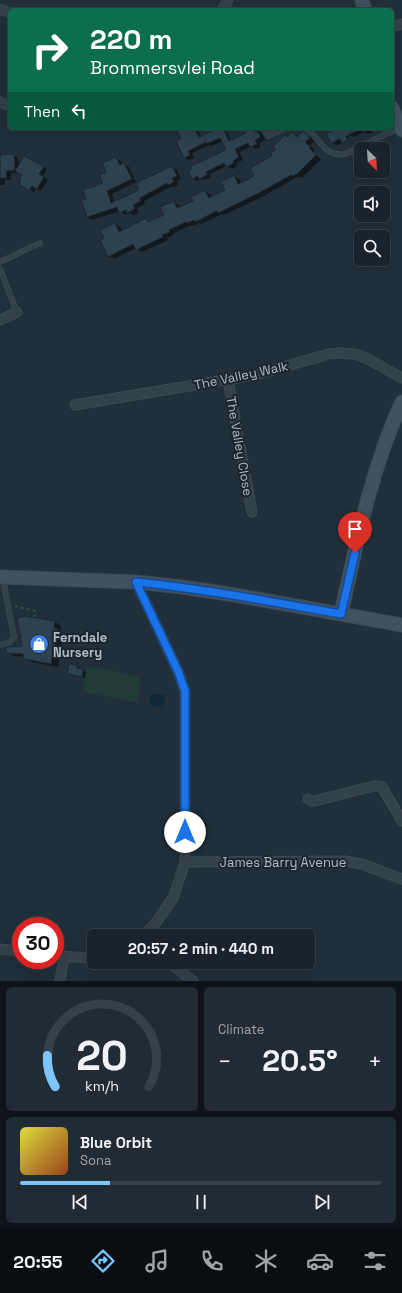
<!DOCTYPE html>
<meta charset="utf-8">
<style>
:root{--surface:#18232c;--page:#212b34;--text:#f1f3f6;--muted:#9fa4a9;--line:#364048;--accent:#7cc5fd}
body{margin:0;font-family:"Space Grotesk",sans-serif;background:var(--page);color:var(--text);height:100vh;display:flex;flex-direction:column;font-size:15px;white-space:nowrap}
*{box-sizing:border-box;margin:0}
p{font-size:13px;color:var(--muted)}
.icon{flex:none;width:22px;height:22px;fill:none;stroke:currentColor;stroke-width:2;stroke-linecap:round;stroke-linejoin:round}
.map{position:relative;height:981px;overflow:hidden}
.sheet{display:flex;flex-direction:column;gap:6px;padding:6px;background:#0d1318;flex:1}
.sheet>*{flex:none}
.banner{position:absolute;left:8px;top:8px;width:386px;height:122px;border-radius:6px;box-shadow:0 4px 16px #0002,0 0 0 1px var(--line);background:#0b6e4f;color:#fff;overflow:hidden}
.needle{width:26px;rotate:155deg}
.tools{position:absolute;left:354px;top:142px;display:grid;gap:8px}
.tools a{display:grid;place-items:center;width:36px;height:36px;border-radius:6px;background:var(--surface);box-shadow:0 4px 16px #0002,0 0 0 1px var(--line);font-size:20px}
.speed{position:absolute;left:12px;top:917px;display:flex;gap:8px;font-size:20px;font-weight:700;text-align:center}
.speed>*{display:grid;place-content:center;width:52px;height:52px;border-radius:50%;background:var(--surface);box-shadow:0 4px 16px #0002,0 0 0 1px var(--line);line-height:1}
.speed .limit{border:6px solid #d22;background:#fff;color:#111}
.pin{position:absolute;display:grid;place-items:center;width:34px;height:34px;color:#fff;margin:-41px -17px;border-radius:50% 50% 50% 0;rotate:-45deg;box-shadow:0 0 4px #0007}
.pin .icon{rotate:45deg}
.me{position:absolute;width:44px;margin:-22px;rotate:0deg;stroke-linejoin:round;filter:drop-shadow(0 0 3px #0008)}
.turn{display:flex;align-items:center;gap:14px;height:84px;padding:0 16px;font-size:18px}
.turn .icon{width:52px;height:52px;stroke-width:2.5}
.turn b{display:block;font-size:28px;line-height:34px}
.then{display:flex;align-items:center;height:38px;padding:0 16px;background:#0003;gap:8px;font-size:15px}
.big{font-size:30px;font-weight:700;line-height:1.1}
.sheet .tile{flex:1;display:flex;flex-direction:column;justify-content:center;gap:6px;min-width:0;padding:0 14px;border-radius:6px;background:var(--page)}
.sheet .dial{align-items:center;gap:0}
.dial svg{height:104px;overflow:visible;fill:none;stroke:var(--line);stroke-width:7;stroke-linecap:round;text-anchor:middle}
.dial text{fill:var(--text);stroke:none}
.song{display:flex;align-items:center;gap:12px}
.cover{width:48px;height:48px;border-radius:6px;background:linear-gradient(135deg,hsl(60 70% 55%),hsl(20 70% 35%))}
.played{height:4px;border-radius:2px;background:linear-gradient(90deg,var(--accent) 25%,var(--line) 25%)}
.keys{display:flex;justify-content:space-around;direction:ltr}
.heat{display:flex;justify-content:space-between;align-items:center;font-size:22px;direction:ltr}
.sheet .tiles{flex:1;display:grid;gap:6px;grid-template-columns:1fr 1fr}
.tile:last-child{grid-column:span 2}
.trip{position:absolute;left:87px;top:929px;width:228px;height:40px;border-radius:6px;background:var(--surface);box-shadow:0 4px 16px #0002,0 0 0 1px var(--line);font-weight:700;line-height:40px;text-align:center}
.tabs{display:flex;height:64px;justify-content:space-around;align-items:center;background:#0a0e12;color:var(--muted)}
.tabs .icon{width:28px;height:28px}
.tabs .active{color:var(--accent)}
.tabs b{font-size:18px;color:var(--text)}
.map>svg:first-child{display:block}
.green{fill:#223b39}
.water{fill:#132837}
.shadow{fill:#0007}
.building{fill:#2e414e;stroke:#1b2830}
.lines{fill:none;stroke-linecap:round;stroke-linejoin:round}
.lane-casing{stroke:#3d4a53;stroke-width:6}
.street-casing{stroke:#3d4a53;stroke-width:11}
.secondary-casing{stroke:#3d4a53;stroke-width:15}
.path{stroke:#3a5351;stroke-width:1.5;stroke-dasharray:3 3;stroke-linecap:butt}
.lane{stroke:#33414a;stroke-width:4.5}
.street{stroke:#33414a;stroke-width:9}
.secondary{stroke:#41515d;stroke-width:13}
.route-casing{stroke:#114b97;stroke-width:10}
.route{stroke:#1a73e8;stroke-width:7}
.labels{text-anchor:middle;stroke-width:4;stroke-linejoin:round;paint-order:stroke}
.street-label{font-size:13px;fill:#aebcc6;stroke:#19262e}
.poi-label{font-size:13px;font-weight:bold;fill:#aebcc6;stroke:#19262e;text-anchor:start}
</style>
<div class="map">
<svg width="402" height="981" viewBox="0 0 402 981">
<rect width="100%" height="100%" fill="#202f3a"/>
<!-- green -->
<path class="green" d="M87,666l55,11 -5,25 -55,-10z"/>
<!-- water -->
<path class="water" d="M156,694l9,1v7l-3,4 -8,2 -4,-5v-8z"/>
<!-- shadow -->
<path class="shadow" d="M177,128h20l4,9 14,-6 -1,-3h11l6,13 16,-8 3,-5h4l8,6 3,6 -6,3 2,4 -5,2 -5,-3 -12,6 4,8 -7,3 2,3 -6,3 -5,-3 -17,8 1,3 -6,3 -4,-1 -4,2 -5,-3 35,-27 -5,-10 -10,5 -2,-1 -18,8 2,5 -5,2 -4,-2 -3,-18z
M349,128h22l2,4 -5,2 -4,-2 -10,5 -5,-2z
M346,131l3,9 -12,5 -5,-2z
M303,132l11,9 -4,5 5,4 -2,2 8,7 -19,19 -2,-2 -1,2 -2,-1 -35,20 -38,18 -2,-1 -21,10 -2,-1 -6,3 -2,-1 -17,8v2l-7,3 1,2 -26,12 -6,-4 -22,11 -5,-3 -3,-17 9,-15 5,3 2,4 24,-11 5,2 14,-6 9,-14 5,3 2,3 14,-7 10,-10 6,4 1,2 14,-6 8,-15 6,3 1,4 15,-7 37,-43 6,4z
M0,152v2l6,2 8,-1 4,3 1,8 24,1 4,2 -4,8 5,3 -7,11 -5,-3 -2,4 -14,-8 4,-9 -4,-2h-9v7h-6v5h-5z
M116,158l5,3 2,4 1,-1 5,3 7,15 -24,12 2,9 27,-13 31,-23 5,3 4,9 -4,2 2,4 -5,2 -2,-1 -28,15 1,3 -8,4 2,4 -6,3 -3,-2 -5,2 -5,-4 -28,9 -5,-3v-17l18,-16 2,-12z
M55,622l6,4 -1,5 4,3 -6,33 -26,-5 -7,-4v-1l-11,-1 -7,-4 16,-5z
M70,665l7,1 3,2v1l6,3 -1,6 -17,-4z"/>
<!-- building -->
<path class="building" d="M176,128h18l5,9 15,-7 -1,-2h10l6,13 17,-8 -2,-5h9l2,4 2,-1 4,6 -6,3 2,4 -7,3 -2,-4 -13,6 4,8 -6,4 1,2 -8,4 -2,-4 -18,9 1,3 -8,4 -1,-3 -6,3 -4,-8 4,-2 -1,-3 35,-16 -6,-12 -14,6v-2l-18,9 2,4 -6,3 -8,-17 5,-2z
M339,128h24l-17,8 2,4 -6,3 -2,-4 -9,4 -5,-9z
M303,131l7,7 -5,4 5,5 -1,1 7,7 -20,20 -1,-1 -2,2 -2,-1 -34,19 -39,19 -1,-2 -22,11 -1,-2 -7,3 -1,-1 -17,8 1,2 -8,3 1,2 -27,13 -3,-6 -25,13 -8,-17 4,-2 -4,-8 15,-7 4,9 27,-14 2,4 16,-7 -4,-8 14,-6 3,7 16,-7 -2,-4 14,-7 4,8 16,-8 -4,-8 13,-7 4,9 16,-8 -4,-8 22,-12 -1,-2 5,-5 -3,-3 12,-11 2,2 6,-5 4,5z
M14,154l1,16 -9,1 1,7h-7v-23z
M24,156l20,10 -5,8 5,3 -7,12 -5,-3 -3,4 -10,-6 2,-2 -2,-1 3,-6 -7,-4z
M116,157l4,8 4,-2 8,16 -25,12 4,12 28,-13 -3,-7 36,-17 5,10 -5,2 2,4 -6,3 -1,-2 -27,15 1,3 -8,4 2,4 -8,4 -1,-3 -7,3 -2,-6 -30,10 -6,-17 5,-1 -3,-9 20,-7 -4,-8 7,-3 -4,-9z
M25,616l30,5 -1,7 4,1 -7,35 -27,-5 -1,-5 -17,-1v-6l16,-1 -5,-28z
M69,664l8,1v3l6,1 -1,8 -15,-3z"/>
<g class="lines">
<!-- lane casing -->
<g class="lane-casing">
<path id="lane" d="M263,128l5,8 18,-8
M305,128c16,9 18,30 41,26l54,-27
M0,262l40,-19
M0,269l17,43
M0,645l10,-3 4,-5 -11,-58"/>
</g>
<!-- street casing -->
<g class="street-casing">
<path id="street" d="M0,9l10,4
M222,10l6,-10
M392,27l10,-3
M0,102l10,4
M0,320l17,-8
M228,380l24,132
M75,405l180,-30 74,-21 13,-1 13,1 11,4 36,20
M136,582l42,89 7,20v171l-12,36 -18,26 -12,12
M308,799l3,2h4l59,-15h6l2,1 20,34
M185,862l160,-1 17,3 40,15
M0,949l21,2
M55,956l39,2
M169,962l24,19
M60,981l4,-24"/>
</g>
<!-- secondary casing -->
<g class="secondary-casing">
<path id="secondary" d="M362,0l3,10
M392,108l10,22
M0,577l136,5 46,5 47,7 173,31
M341,614c16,-72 30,-145 61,-212"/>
</g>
<!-- path -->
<path class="path" d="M15,606l20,5v6"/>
<!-- lane -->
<use href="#lane" class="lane"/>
<!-- street -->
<use href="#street" class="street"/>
<!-- secondary -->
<use href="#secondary" class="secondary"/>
</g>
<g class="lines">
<!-- route casing -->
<g class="route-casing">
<path id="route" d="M185,832v-141l-7,-20 -42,-89c69,7 137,20 205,32l14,-61"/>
</g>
<!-- route -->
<use href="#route" class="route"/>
</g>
<!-- icons -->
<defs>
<g id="shop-disc" transform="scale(1)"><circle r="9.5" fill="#3f7fe0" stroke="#19262e"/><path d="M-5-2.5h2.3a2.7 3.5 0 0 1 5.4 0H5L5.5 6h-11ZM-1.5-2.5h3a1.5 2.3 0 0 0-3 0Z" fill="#fff"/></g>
</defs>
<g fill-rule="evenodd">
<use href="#shop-disc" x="39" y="644"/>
</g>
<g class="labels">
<!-- street labels -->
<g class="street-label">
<text transform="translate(241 375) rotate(-12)" y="5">The Valley Walk</text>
<text transform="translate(240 446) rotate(80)" y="5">The Valley Close</text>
<text x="283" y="867">James Barry Avenue</text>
</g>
<!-- poi labels -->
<g class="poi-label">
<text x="53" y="642">Ferndale<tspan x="53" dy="15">Nursery</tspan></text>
</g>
</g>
</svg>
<div class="tools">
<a><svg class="needle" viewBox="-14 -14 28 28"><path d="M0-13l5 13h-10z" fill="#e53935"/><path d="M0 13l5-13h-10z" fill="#9fa4a9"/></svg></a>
<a><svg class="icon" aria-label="sound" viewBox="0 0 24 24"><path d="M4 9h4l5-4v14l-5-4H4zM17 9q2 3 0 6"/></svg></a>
<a><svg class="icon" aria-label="search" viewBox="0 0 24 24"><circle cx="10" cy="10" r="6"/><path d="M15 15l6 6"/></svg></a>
</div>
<div class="speed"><div class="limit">30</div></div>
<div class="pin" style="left:355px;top:553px;background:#d93025"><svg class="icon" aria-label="arrive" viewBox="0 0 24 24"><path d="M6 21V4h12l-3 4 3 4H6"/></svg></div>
<svg class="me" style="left:185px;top:832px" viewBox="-20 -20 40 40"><circle r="19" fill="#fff"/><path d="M0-13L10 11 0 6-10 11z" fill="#1a73e8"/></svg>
<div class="trip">20:57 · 2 min · 440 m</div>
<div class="banner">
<div class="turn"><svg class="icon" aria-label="right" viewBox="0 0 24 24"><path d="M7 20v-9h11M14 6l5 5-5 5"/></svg><div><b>220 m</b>Brommersvlei Road</div></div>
<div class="then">Then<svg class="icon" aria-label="left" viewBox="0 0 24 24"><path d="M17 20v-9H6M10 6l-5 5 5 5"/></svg></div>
</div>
</div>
<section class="sheet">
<div class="tiles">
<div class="tile dial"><svg viewBox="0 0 100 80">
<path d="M14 69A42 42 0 1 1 86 69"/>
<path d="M14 69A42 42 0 0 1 8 45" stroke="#7cc5fd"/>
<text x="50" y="56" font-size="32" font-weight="700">20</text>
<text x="50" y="72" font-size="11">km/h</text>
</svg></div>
<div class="tile"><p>Climate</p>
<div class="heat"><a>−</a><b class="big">20.5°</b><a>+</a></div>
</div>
<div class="tile">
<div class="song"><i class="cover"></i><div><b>Blue Orbit</b><p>Sona</p></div></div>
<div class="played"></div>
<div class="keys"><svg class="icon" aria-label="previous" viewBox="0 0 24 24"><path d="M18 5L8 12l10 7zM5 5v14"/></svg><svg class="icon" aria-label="pause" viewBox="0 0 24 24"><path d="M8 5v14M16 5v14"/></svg><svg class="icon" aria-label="next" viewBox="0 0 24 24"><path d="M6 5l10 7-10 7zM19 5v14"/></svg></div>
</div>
</div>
</section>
<nav class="tabs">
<b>20:55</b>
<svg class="icon active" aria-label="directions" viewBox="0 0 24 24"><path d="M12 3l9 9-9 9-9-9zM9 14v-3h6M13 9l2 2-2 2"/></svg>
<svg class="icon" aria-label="music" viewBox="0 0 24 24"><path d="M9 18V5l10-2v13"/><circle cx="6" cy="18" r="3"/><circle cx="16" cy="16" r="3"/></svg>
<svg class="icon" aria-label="phone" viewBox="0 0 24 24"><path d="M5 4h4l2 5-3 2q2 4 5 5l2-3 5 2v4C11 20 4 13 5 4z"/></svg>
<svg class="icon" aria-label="climate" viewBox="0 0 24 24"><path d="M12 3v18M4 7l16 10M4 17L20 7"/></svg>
<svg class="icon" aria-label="car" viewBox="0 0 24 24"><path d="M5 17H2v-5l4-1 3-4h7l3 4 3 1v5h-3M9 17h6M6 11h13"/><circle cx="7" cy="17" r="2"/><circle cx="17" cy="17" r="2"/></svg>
<svg class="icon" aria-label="filters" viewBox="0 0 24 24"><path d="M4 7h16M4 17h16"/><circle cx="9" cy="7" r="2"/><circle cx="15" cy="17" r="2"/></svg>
</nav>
